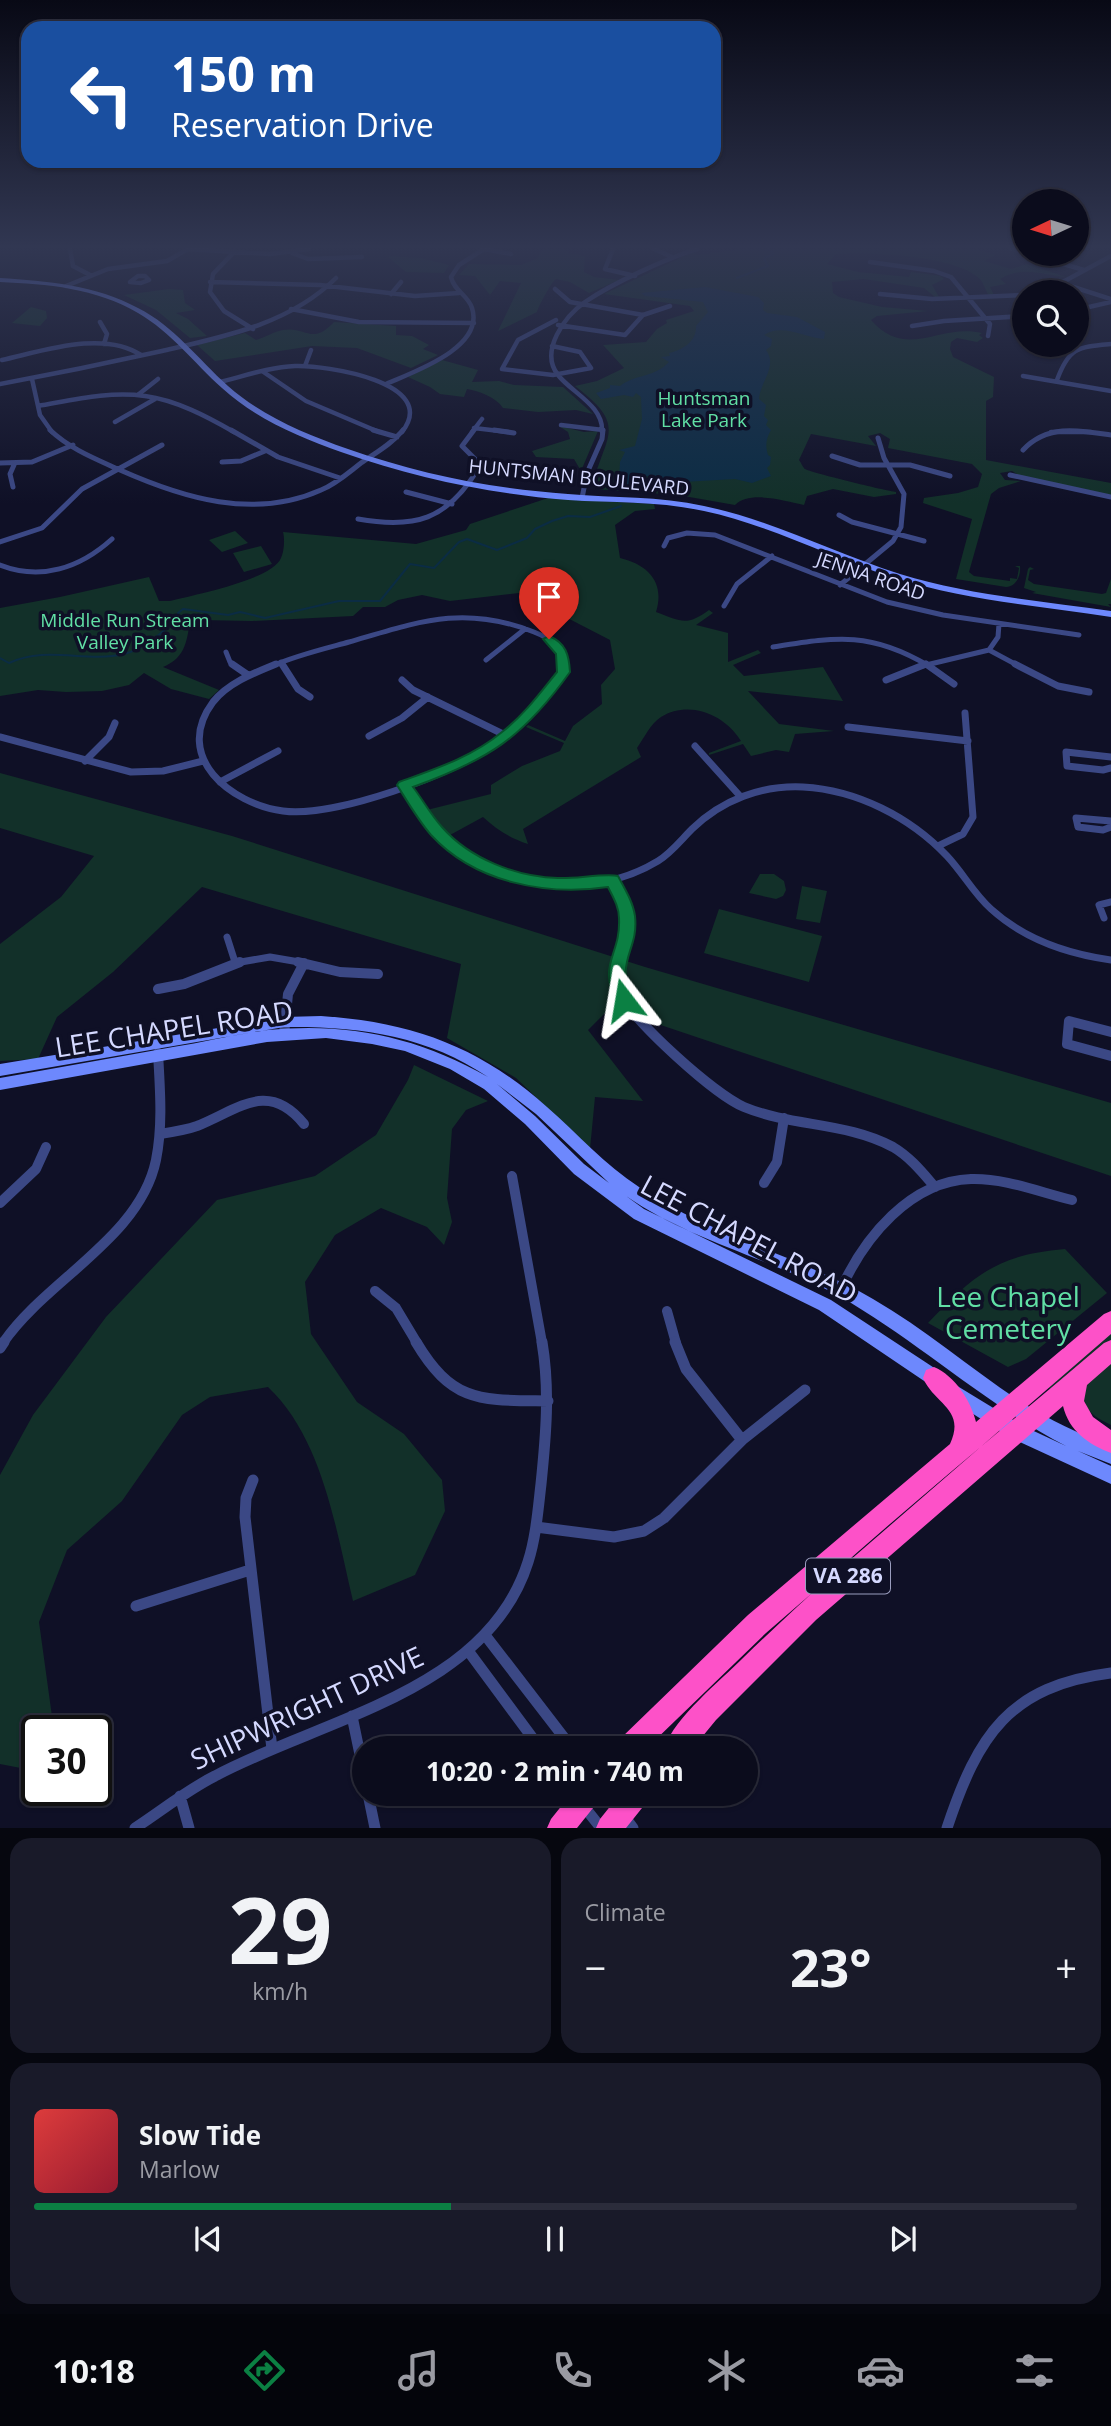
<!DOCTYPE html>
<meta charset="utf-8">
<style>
:root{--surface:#0b0c1c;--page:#191a29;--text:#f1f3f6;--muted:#9a9ba3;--line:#2b2c3b;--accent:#0b8043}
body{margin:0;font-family:"Open Sans",sans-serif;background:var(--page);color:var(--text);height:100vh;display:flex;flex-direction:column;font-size:26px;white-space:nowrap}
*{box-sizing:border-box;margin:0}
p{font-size:23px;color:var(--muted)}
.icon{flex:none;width:38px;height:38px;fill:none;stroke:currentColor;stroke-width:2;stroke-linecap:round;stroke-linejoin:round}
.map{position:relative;height:1828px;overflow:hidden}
.side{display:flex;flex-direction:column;gap:10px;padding:10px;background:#06070f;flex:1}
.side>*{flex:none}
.hud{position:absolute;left:21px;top:21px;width:700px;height:147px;border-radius:21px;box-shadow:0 2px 5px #0004,0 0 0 2px var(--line);background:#1a4fa0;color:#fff;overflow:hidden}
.needle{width:46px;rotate:266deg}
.buttons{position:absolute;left:1012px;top:189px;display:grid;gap:14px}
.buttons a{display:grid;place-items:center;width:77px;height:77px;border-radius:50%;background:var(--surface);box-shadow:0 2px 5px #0004,0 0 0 2px var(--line);font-size:35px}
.speed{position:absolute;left:21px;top:1715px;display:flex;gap:14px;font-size:35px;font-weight:700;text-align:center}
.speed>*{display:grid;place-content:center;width:91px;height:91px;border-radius:50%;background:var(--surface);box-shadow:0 2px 5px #0004,0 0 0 2px var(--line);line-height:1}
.speed .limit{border:4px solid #111;border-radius:10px;background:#fff;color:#111}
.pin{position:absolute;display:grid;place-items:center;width:60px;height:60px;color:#fff;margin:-72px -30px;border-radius:50% 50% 50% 0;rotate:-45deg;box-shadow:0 0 7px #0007}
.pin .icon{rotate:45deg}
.me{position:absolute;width:77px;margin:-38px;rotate:346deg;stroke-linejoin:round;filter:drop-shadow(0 0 5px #0008)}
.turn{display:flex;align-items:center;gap:24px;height:147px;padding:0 35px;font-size:32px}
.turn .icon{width:91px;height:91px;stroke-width:2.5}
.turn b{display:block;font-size:49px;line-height:60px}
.big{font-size:52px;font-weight:700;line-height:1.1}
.side .tile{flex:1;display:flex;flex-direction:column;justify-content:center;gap:10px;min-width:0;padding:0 24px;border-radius:21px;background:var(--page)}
.side .dial{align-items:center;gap:0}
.dial b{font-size:91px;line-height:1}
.song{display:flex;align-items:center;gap:21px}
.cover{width:84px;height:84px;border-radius:10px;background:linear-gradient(135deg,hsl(0 70% 55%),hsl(350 70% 35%))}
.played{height:7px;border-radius:4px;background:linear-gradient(90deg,var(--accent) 40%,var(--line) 40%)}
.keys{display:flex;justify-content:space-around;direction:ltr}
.heat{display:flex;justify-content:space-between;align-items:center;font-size:38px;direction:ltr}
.side .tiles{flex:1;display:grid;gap:10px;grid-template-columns:1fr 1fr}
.tile:last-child{grid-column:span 2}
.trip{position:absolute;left:352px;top:1736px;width:406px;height:70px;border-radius:35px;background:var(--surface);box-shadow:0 2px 5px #0004,0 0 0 2px var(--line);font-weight:700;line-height:70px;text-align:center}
.menu{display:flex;height:112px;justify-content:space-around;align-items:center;background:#04050b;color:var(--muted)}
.menu .icon{width:49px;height:49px}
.menu .selected{color:var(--accent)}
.menu b{font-size:32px;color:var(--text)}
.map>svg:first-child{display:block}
.green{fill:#123029}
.water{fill:#0b2c44}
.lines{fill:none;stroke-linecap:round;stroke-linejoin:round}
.stream{stroke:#0b2c44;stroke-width:2}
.street-far4{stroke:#3b4885;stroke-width:4.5}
.street-far3{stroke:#3b4885;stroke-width:5}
.street-far2{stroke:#3b4885;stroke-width:7}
.street-far1{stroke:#3b4885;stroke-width:10}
.street{stroke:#3b4885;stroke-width:11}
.secondary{fill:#6d88fd;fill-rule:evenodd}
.highway{fill:#fd51c8;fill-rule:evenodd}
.route{fill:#0b8043;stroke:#07532c;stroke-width:2}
.labels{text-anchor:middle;stroke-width:7;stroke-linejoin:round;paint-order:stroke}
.far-park-label{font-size:19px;fill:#61dfa5;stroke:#0f1026}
.far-street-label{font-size:19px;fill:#d5d9ff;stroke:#0f1026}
.shield{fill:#0f1026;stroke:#9a9dbe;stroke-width:2}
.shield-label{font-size:21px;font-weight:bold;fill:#d5d9ff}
.near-street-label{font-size:28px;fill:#d5d9ff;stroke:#0f1026}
.near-park-label{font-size:28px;fill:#61dfa5;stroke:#0f1026}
</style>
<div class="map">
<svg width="1111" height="1828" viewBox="0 0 1111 1828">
<rect width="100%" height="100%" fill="#0f1026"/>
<!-- green -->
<path class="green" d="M542,249h27l-1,4 17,3 -1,16 10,5 25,3 -30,13 -19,-11 -14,-3c-4,2 -18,28 -19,33l-39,19 23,-48 -21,-2 -10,14 -15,-19 -16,-1 10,-11 52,1 17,-7z
M742,249h234l19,6 -11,6 27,8 16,-5 39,13c-23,-2 -43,-12 -66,2l6,5 -16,3 5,10h-5c-4,-5 -6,-13 -10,-18 -25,-24 -110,-27 -144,-25l-9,10 31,8 51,5 2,-5 30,4 3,3 -12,6 7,12h-4l-11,-9 -60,-9 -32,3 1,11 6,4 43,10 46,4 -51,5 -6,4c36,41 68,3 111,13l-3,2 4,3 -6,4 -20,-4 -6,4 -1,7 3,8 41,20 -1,20 -7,4v59l125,23v12l-91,-19 -8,-5 -12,2 5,7 16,1 -22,7 -8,6 -22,78 5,4 36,5v-3l7,1 2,-11 -4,-2h5c1,10 -4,21 -14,21l-50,-8 16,-60 -49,-16 1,-5 34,-5 20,-6 4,-13 -10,-10 -84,-16 2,-9 -10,-6 -12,3 8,10 -65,-12 -12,26c1,1 5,9 6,9 4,3 82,22 91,23v2l-22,3 -41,-8 -26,7 -3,9c-19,-4 -54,-15 -69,0l-57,-10 -83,-6 -3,-2c13,-53 37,-60 -17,-101l22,-5 27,-13 -21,-23 43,-3 11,-13 10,-6 -1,-3 28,-9 -4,-5 -86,-12 89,-42 4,3z
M390,256l31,2 28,7 -5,8 -38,-1 -18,-15z
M169,289l14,1 2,13 10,7 -19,3 12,6 19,17 -17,2 -34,-28 -32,-15z
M31,307l15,4 1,7 -7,8 -28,-3z
M334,322l62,4v9l16,1 17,9 -6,4 15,6 -27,13 -54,-20 -45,-2 -97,15 -18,-16 48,-12 11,7c8,-2 19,-9 27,-10 23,-4 29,16 51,-8z
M442,360l36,10 -6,12 27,-1 15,4 49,2 30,27 -17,-4 -38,2 -35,-4c-7,-11 -24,-17 -36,-19l-3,8 -24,-3 -10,-7 -22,-10z
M559,426l25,6 14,-1 -17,40 -7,-12 -38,-2 -4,-6 38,-12 -2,-7z
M548,498l106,6 1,5 -20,2 -20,14 5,33c29,7 45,25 36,54 25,9 30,15 53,-2l4,3 -17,12 32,8v29l30,-12 3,3 -28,12 11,11 79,-9 20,34 -95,-10 31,33 55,7 -39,3 -6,18 -13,-2 -25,6 -8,-12 -34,11v-2l32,-12c-17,-27 -52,-41 -80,-24 -10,6 -17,21 -24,31l4,9 -118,72 5,15c-18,-6 -31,-14 -45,-27l-33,18 -23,-25 64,-16v-9l31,-19 38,-15 4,-8 -38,-16 2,-2 37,16 8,-15 29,-22 -1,-19 14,-16 -5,-29 -91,-47 -69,8 -28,-6 -24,5 -13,7h-22l-10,9 -101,5 -52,-1 -11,7c-3,20 -7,32 -26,40l56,23 -10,9 -38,-10 -27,-16 -15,12 -27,6 -36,1 -28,-2 -38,6v-88l60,-11 89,-20 10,24h11c23,-6 102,-21 111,-43 3,-6 4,-19 2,-26l133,12 50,-14 4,-6z
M235,531l13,12 -26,9 -13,-12z
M261,546l11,18 -28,8 -11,-19z
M1030,567l4,2 -4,1 -2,10 6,4 68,10 4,-1 5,-14v25h-3l3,3 -79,-14 4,-1 -12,-4 4,-19z
M0,773l232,63 413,131 466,136v73l-501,-168 -22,22 55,71 -48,-4 -5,52 -74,-71 -69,-40 14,-74 -259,-77 -89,85 -56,45 -19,42 -38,2v-117l61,-47 33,-41 -94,-28z
M760,874h14l10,7 2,9 -3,6 -7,3 -27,-6z
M802,886l25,5 -7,32 -24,-4z
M719,909l103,27 -13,46 -105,-29z
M414,1065l74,36 -22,9 -14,19 -5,69 5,24 -8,23 -17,-18 -46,-19 -46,27 -30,47 6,52 46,68 47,32 38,46 3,31 -30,64 -62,26c-17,-71 -30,-162 -85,-214l-58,10 -28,18 -60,86 -55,49 -28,72 15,109h-17v29l-6,10 -31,-6v-289l33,-60 73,-98 111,-117 98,-24 61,-41 32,-55z
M1065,1249l42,44 -81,66 -18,8 -80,-44c46,-48 68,-68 137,-74z
M1111,1310v115c-10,-5 -23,-11 -26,-23l-55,-21z"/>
<!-- water -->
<path class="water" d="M705,287l53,10 6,6 -1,7 4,3 30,4 28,15 -1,7c-20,-1 -41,-16 -60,-4l8,4 -1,7 -5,4c12,16 -6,32 -7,49l7,6 -2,11 4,4 -2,5 5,5c-5,9 -6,15 -3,25l3,2 -1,8 -3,3 4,8 -19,7 -17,-4 -52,3 -36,-6 -20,10 -8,-6 1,-18 5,-10 -6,-2 16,-4 7,-27 -1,-22 -5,-4 -3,4 -9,-2 -23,4 -5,-6 14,-5v-3l10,1c15,-12 34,-8 49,-24l-8,-5 9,-1 -1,-3c14,-3 28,-12 27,-27l12,-14 -5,-10 -58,-6 -4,-3z"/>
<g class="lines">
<!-- stream -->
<path class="stream" d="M737,278l31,-12 -4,-7 10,-6 -6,-4
M621,489v-3l5,-1
M0,658l9,5c38,-18 76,0 115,-9 21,-5 38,-22 55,-36l-1,-5 5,-4 45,6 12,-3 25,6 74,-17h41l30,-37 24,4 25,-26 8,-3 30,11 30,-12 8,-9 17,-8 16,-5 22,1 31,-11"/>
<!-- street-far4 -->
<path class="street-far4" d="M70,249l3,17 17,9
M187,249l83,5 39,-5
M484,249l27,5
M613,249l-8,20 30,7
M654,249l18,8
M1012,249l12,3
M235,251l-22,23 -3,18 14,19 29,18
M292,253l16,6 54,-2
M1029,254l55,16
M870,262l64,9 17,6 39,47 -2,12
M138,276h7l4,4 -8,3 -11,-1z
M210,282l110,3 95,11 44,-3
M1061,283l50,16
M66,286l42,-17 59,-8 21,-12
M555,289l15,13 73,13 27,-9
M1038,292l23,-9 50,-27
M391,294l10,-12
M880,294l52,5 92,-4
M291,309l68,13 115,1
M1076,310l35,-8
M100,322l7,12 -3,10
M558,325l67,10 18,-20
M912,326l32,-5 80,-5
M552,346l28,6 11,16 -38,7 -51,-6 16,-29 38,-20
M2,360c41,-9 101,-30 139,-5
M305,366l6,-16
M262,371l44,30 73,31
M1023,376l88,15
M32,379l8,36 12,17
M1057,380c12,-33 21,-33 54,-36
M220,382c24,-6 50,-15 75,-16 30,-1 146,16 107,66
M0,384c54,-10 108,-21 162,-33 61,-14 128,-27 174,-73
M386,384c27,-12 99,-36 86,-76 -4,-13 -18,-17 -21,-31l8,-12 25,-16
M139,394l19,-15
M38,406c35,-6 71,-15 107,-10 31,4 63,21 89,36
M115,422l40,-23
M561,425l42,5
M474,428l34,4
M472,432l10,-13
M602,432c2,-26 -30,-39 -44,-57 -19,-24 7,-59 27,-73 28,-19 80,-43 112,-53
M1051,432h40"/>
<!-- street-far3 -->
<path class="street-far3" d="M50,430c20,19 46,29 70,40 63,28 134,50 201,20 15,-6 27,-17 40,-27 14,-10 31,-19 42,-33
M231,430l47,27 62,21
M373,430l24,7
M494,430l20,3
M1023,450c24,-26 56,-20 88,-15
M832,456l28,9h50l40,11
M222,462l19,-1 24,-10
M0,463l32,-1 41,-17
M1010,475l101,22
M13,487l-3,-13 4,-9
M406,492l46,12
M582,498l5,-25 15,-34 1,-9
M839,515l13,7 72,19
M358,519c57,10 89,1 120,-50l-2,-9 -14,-14 12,-16
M0,542l42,-14 40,-39 80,-44
M664,546l4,-8 19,-5 28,2 172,67 56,13 136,20
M0,565c41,16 80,3 112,-26
M840,585l53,-44 8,-14 3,-33 -20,-36 -6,-20
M724,606l13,-22 35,-28
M773,647c64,-10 97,-16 156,19
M989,650l30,16
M226,652l4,10 5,4
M486,660l39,-31
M281,662l2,4
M272,666c25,-11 51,-17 77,-24 69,-20 114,-38 185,-10 16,6 29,16 30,34
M922,666l67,-16 9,-13 1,-13"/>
<!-- street-far2 -->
<path class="street-far2" d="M232,664l16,11
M276,664c-22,9 -48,19 -63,38 -41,55 18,102 70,109 52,7 171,-37 215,-68 17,-12 31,-28 45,-44 9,-10 21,-20 21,-35
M282,664l16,25 12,8
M926,664l28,20
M1015,664l43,22 31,6
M402,680l11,10 94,46
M886,680l40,-16
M848,727l120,14
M369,736l33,-18 26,-21
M0,737l131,35 32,-1 40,-10
M695,746l45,50
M1111,757l-45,-5 1,14 36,4 8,-2
M85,761l24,-24 6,-14
M220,782l58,-31
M404,785c13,19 24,40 42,55 57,49 146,61 212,21 13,-8 23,-21 34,-32 30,-29 69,-44 111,-42 54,3 107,30 144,69 16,17 27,38 44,53 33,30 77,45 120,51
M1111,821l-35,-3 2,9 25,3 8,-3
M938,846l25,-12 10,-17 -8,-104
M612,880c19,35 17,47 6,83
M1104,918l-5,-13 12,-3
M227,937l8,25
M235,963l35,-6 35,6"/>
<!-- street-far1 -->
<path class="street-far1" d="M298,962l42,10 38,2
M618,962c-2,10 -3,20 2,31 14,29 94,101 124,114 48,20 103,15 149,40 17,10 29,25 42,40
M158,989l26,-5 56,-22
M1111,1032l-42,-11 -2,23 44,12
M284,1035l4,-41 16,-31
M160,1134c13,-2 26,-4 37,-8 42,-17 71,-46 107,-2
M512,1176l30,167
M764,1183l13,-21 7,-44
M0,1203l36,-34 10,-22
M841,1289c23,-51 69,-108 130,-110 34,-1 68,13 101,21
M375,1291l21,17 21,35
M667,1311l9,32
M3,1343c43,-63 137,-105 153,-183 7,-35 4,-71 2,-107"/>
<!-- street -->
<path class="street" d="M416,1342c37,62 65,58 132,59
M675,1342l11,27 56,71
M0,1348l4,-6
M253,1480l-7,18 -1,19 27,232
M536,1527l78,10 30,-6 20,-13 78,-78 63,-50
M136,1606l114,-36
M485,1635l87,113
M469,1652l71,96
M352,1716l12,58
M368,1794l7,34
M574,1794l27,34
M608,1794l25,34
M180,1796l9,32
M135,1828c26,-17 52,-38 80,-52 106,-57 272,-84 313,-214 8,-25 10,-52 13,-78 5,-49 9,-94 1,-142
M947,1828c31,-93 62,-142 164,-155"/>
<!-- secondary -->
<path class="secondary" d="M0,278c47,3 96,7 138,30 36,18 60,51 90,78 34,30 77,48 120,63 71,25 145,40 220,45 46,4 91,2 136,12 68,14 130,47 196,68 68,21 141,27 211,37v6c-72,-11 -147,-17 -216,-39 -65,-20 -125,-53 -191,-67 -45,-10 -91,-8 -136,-11 -77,-6 -153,-22 -227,-48 -42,-15 -85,-33 -119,-64 -28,-25 -51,-56 -84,-75 -42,-25 -91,-29 -138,-31z
M321,1016c90,6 158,30 226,91 31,27 58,58 92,80 72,49 159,68 234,112 52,30 98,70 148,103 29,18 58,32 90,44v18l-33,-13 33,15v18l-100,-46 -63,-40 -2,-6 2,-6 6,-2 69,42 43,20c-81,-42 -148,-105 -227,-150 -69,-38 -148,-55 -213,-100l18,13 187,91 114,75 2,6 -2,6 -6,2 -6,-2 -114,-77 -185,-91 -60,-45 -49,-50 -41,-35 -34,-20 -45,-18 -33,-7 -46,-6 -59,4 -267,48v-12c58,-10 116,-21 173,-31 32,-5 63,-13 95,-17 80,-8 150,7 220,47 -62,-42 -131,-51 -204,-50l-284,49v-12l284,-47zM497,1084l39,30 73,69 -25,-19 -49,-48z"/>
<!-- highway -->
<path class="highway" d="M1111,1311v23l-345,299 -119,115h-31l4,-9 128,-124 202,-171c16,-35 -15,-39 -27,-66l3,-8 8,-3c21,9 37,34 42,55l128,-108z
M1111,1340v24l-24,21 -3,16 9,16 18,13v23c-23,-9 -42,-22 -48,-47l-247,214 -100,100 -23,28h-29c12,-32 55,-66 80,-91 114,-111 239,-211 360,-314z
M571,1794h30l-4,9 -20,25h-30l4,-9z
M620,1794h30l-4,9 -20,25h-30l4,-9z"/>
</g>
<!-- sky -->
<linearGradient id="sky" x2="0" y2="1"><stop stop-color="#080915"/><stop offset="0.49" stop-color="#313752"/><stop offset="1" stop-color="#313752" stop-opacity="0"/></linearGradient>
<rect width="1111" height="504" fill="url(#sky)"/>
<!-- route -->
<path class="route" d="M549,636c17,7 20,19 21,36 -47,66 -82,88 -157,115 10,13 18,28 29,40 28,32 75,50 116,51 16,1 48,-5 60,-2 7,13 15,26 17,40 4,36 -21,43 -2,84l-3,5h-12c-22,-42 3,-48 1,-87 0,-11 -6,-21 -11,-31 -61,9 -133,-4 -177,-52 -13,-15 -24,-34 -34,-50l2,-3c36,-13 73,-25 103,-50 22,-17 38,-39 55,-60l-1,-18 -13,-15z"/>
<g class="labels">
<!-- far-park labels -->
<g class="far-park-label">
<text x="704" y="405">Huntsman<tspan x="704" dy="22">Lake Park</tspan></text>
<text x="125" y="627">Middle Run Stream<tspan x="125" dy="22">Valley Park</tspan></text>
</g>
<!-- far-street labels -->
<g class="far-street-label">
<text transform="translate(579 477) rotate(6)" y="7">HUNTSMAN BOULEVARD</text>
<text transform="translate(871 576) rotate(19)" y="7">JENNA ROAD</text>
</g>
<!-- shield labels -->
<rect class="shield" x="806" y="1558.5" width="84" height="35" rx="5"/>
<g class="shield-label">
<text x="848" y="1583">VA 286</text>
</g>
<!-- near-street labels -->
<g class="near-street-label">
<text transform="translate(174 1029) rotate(-9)" y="10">LEE CHAPEL ROAD</text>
<text transform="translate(749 1239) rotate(28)" y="10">LEE CHAPEL ROAD</text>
<text transform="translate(307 1708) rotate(-25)" y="10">SHIPWRIGHT DRIVE</text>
</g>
<!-- near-park labels -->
<g class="near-park-label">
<text x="1008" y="1307">Lee Chapel<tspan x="1008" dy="32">Cemetery</tspan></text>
</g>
</g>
</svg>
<div class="buttons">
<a><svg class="needle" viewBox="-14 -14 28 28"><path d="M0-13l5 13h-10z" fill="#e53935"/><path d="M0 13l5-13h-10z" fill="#9a9ba3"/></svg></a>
<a><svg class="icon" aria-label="search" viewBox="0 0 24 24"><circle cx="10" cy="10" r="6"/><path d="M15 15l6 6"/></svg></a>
</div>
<div class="speed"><div class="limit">30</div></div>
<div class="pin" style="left:549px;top:639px;background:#d93025"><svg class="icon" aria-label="arrive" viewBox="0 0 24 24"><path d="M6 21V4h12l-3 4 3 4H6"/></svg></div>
<svg class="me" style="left:624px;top:1000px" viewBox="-20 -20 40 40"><path d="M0-17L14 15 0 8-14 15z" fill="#0b8043" stroke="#fff" stroke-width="4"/></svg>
<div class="trip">10:20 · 2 min · 740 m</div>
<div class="hud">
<div class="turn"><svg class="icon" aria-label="left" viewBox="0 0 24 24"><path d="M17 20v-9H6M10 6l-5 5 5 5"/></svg><div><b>150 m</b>Reservation Drive</div></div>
</div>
</div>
<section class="side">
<div class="tiles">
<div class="tile dial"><b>29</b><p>km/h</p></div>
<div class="tile"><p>Climate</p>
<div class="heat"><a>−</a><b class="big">23°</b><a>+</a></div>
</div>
<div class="tile">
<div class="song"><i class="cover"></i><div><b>Slow Tide</b><p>Marlow</p></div></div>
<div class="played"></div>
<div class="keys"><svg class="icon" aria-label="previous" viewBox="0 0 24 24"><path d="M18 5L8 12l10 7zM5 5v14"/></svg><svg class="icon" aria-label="pause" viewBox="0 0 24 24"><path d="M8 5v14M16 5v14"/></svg><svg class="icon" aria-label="next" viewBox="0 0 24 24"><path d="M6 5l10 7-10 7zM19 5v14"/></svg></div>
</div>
</div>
</section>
<nav class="menu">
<b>10:18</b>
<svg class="icon selected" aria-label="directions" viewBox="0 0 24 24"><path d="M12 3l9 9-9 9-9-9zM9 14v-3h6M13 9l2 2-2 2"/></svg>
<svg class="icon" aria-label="music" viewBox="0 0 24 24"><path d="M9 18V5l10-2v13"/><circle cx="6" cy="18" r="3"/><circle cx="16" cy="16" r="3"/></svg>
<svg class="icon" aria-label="phone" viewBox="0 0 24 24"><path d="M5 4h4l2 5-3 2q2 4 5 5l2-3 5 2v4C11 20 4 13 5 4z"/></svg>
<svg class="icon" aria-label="climate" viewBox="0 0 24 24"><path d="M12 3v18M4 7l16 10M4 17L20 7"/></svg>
<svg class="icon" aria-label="car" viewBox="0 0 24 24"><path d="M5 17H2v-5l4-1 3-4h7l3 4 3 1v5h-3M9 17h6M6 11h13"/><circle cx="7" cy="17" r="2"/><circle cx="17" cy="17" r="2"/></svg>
<svg class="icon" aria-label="filters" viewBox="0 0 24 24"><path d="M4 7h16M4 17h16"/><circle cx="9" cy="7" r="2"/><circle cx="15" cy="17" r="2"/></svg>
</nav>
